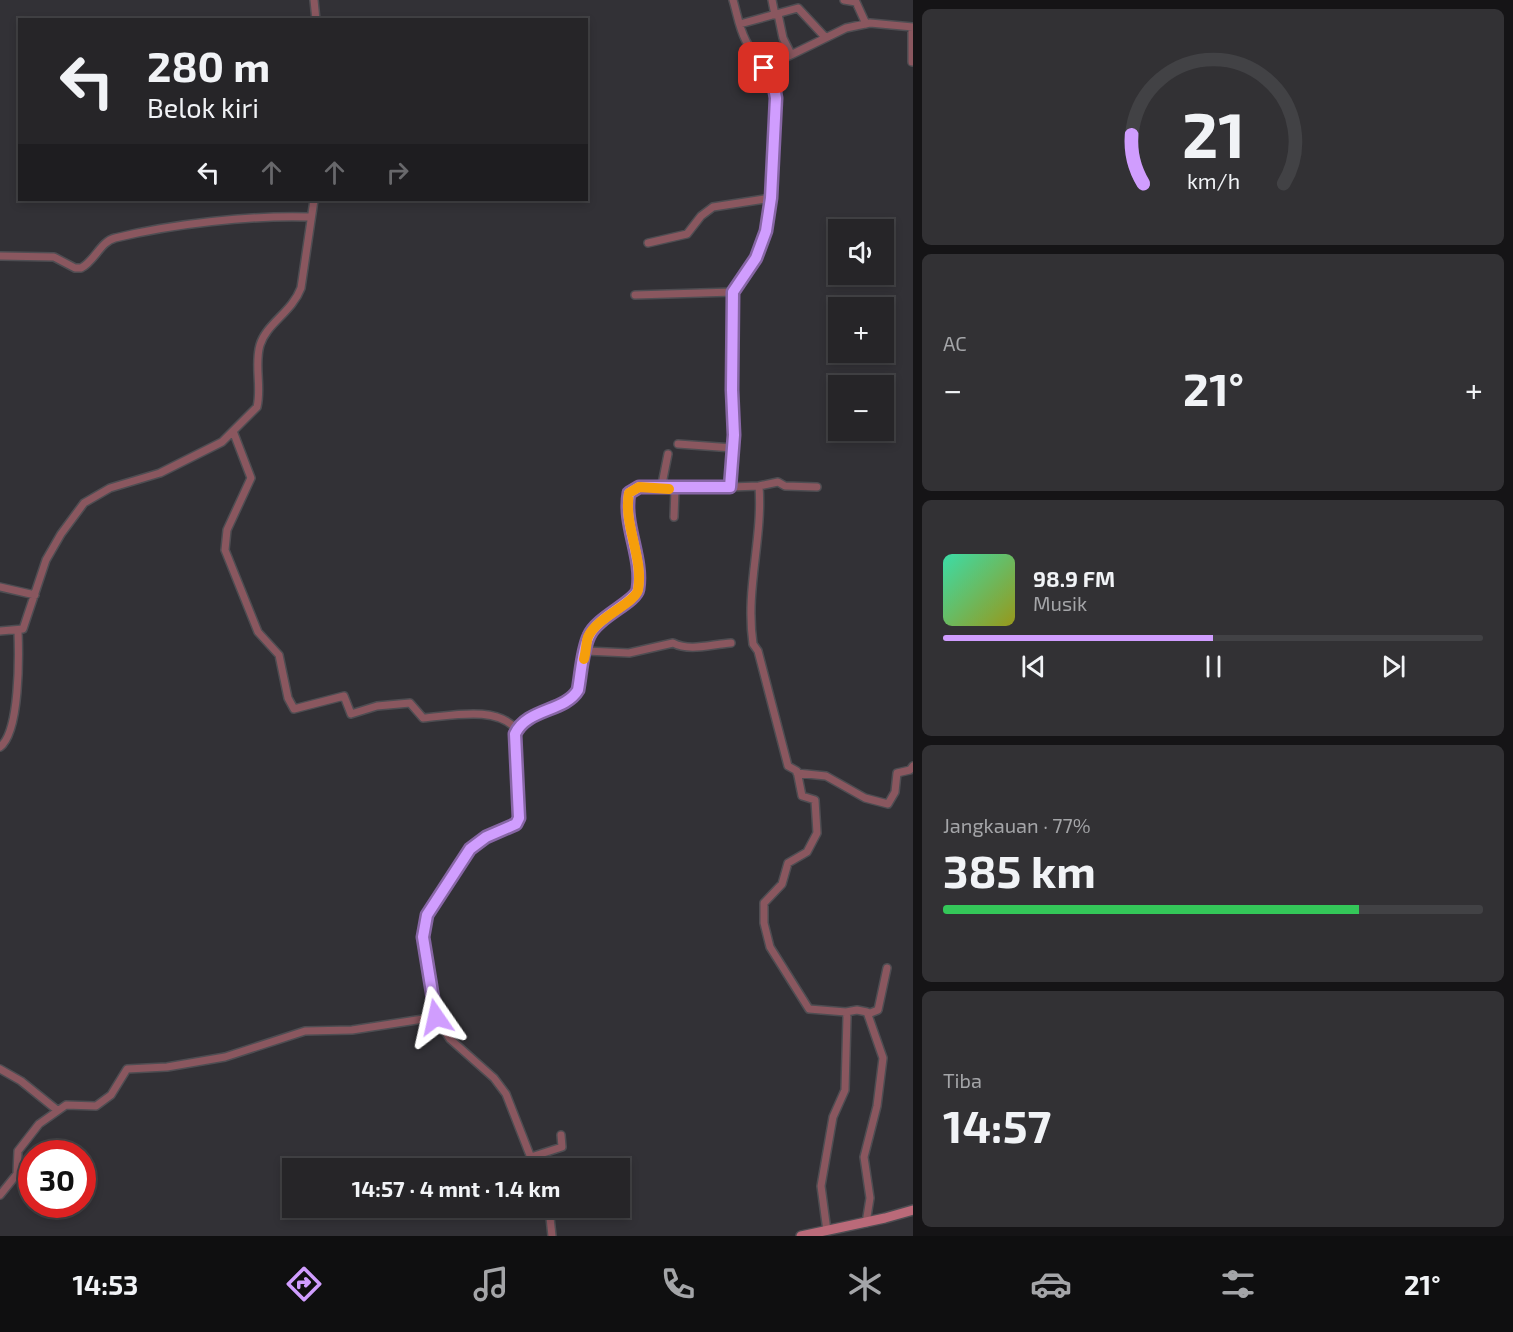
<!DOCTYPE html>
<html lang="id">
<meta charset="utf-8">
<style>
:root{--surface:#262528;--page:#323134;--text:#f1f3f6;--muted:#a4a5a8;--line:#424245;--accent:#d09dfe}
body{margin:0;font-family:"Exo 2",sans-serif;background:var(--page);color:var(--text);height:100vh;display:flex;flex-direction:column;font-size:22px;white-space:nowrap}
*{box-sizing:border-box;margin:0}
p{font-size:20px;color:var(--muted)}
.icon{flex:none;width:33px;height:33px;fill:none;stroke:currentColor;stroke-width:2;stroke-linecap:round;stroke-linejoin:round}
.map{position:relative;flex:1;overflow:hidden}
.drawer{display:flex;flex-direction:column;gap:9px;padding:9px;background:#151416;width:600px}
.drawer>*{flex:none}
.banner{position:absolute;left:18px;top:18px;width:570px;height:183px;border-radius:0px;box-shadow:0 3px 9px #0003,0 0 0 2px var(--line);background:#262528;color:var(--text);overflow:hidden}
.tools{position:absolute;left:828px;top:219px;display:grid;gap:12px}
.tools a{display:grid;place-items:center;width:66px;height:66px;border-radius:0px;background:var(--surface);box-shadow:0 3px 9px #0003,0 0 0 2px var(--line);font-size:30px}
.speed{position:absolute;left:18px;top:1140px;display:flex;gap:12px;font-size:30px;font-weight:700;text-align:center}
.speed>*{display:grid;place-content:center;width:78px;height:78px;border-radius:50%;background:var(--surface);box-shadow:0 3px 9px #0003,0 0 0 2px var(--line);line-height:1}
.speed .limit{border:9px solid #d22;background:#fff;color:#111}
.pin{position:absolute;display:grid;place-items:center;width:51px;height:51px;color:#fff;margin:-26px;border-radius:12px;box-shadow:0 3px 9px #0006}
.me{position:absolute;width:66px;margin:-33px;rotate:349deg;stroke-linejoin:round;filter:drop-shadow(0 0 4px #0008)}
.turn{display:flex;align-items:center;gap:21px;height:126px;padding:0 30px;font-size:27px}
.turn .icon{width:78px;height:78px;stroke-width:2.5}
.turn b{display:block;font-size:42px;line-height:51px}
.lanes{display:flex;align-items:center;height:57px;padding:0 30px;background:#0003;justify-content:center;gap:30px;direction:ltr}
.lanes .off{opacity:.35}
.big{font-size:45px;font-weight:700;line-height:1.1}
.drawer .card{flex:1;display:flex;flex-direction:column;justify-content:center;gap:9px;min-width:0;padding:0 21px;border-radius:9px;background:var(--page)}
.drawer .dial{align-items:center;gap:0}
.dial svg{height:156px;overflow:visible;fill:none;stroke:var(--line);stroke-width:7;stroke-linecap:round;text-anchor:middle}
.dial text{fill:var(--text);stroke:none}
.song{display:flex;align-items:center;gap:18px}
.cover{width:72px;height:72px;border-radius:9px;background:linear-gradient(135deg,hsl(160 70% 55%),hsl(60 70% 35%))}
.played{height:6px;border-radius:3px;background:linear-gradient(90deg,var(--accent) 50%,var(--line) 50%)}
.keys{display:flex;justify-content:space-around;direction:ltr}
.heat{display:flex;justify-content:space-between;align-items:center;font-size:33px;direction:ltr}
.charge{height:9px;border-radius:4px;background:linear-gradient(90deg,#34c759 77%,var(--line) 0)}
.trip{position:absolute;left:282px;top:1158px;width:348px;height:60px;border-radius:0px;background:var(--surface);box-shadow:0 3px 9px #0003,0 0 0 2px var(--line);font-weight:700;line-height:60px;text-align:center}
.dock{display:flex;height:96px;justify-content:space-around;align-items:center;background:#0f0f10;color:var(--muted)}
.dock .icon{width:42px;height:42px}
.dock .selected{color:var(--accent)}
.dock b{font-size:27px;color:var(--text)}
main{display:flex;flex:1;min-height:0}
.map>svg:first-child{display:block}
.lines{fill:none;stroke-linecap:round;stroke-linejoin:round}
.minor-casing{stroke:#4e4d52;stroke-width:10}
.secondary-casing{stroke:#4e4d52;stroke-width:12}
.minor{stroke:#8a575f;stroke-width:7}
.secondary{stroke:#ba6a79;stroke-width:9}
.route-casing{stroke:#8766a5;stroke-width:15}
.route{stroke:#d09dfe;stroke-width:10}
.slow{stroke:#f59e0b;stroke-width:10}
</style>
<main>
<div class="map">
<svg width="913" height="1236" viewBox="0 0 913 1236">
<rect width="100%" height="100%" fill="#323136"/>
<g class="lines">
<!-- minor casing -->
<g class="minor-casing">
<path id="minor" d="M314,0l2,20
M772,0l3,15
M844,0l12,2 10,22
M778,14l5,24 8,16
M740,24l58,-16 27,29
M912,62v-35
M764,68l82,-40 24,-5 43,4
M648,243l39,-9 14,-18 12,-9 58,-9
M0,256l54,1 21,11h6c13,-6 20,-27 34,-30 57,-14 136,-23 195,-21
M635,295l98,-3
M233,431l18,47 -24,52 -2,20 33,82 21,23 9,43 6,11 50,-13 7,18 26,-8 33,-3 13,15c28,-2 74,-13 94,12
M678,444l55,4
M759,486l19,-4 7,4 32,1
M730,487l4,-52 -2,-45 1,-98 23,-34 10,-27 5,-35 5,-98c-4,-23 -20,-37 -30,-57 -7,-13 -9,-28 -13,-41
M661,489l7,-35
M674,517l1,-28
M0,587l35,8
M0,631l23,-2 23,-69 15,-26 23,-31 26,-15 50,-15 62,-31 35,-35c5,-20 -3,-42 3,-62 6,-21 32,-33 41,-57l13,-88
M586,651l43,2 44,-10c17,9 39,1 58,0
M0,747c20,-15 19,-91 18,-116
M797,773l29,3 39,22 23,6 7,-12 2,-19 13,-3 3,-4
M846,1012l11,-2 10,2 16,46 -6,48 -13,51 6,41 -4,25
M868,1014l10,-4 9,-42
M0,1069l21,12 36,29
M531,1157l31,-10 -1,-12
M535,1168l-29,-74 -12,-16 -44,-39 -14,-22 -13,-80 4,-22 43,-66 16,-12 30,-13 3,-6 -4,-84c12,-26 50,-22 63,-44 3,-16 4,-39 11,-54 8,-19 47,-33 49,-46 5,-26 -20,-80 -7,-100l8,-3 36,2 84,-3c4,53 -14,103 -6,158l5,7 30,115 9,5 5,25 13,4 2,33 -10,19 -19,11 -6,21 -18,19v20l6,24 39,62 37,3 1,5 -2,73 -12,27 -12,69 6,45
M0,1195l17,-21 1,-23 21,-27 27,-19 30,1 15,-11 16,-26 40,-2 58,-10 80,-26 47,-1 84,-13
M549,1208l3,28"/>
</g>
<!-- secondary casing -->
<g class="secondary-casing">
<path id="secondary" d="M801,1236l84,-18 28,-8"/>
</g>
<!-- minor -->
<use href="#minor" class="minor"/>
<!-- secondary -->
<use href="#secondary" class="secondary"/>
</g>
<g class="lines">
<!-- route casing -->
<g class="route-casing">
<path id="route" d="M436,1017l-13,-80 4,-22 43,-66 16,-12 30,-13 3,-6 -4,-84c12,-26 50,-22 63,-44 3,-16 4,-39 11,-54 8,-19 47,-34 49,-47 5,-32 -15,-64 -9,-96l10,-6h91l4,-52 -2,-45 1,-98 23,-34 10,-27 5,-33 5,-100 -2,-11 -10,-19"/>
</g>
<!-- route -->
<use href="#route" class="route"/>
<!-- slow -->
<path class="slow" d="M584,659c2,-7 2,-16 4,-22 9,-20 47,-34 50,-47 6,-32 -15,-65 -9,-97l10,-6 30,2"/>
</g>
</svg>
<div class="tools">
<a><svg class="icon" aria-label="sound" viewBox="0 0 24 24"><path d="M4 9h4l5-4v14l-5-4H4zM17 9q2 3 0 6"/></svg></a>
<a>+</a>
<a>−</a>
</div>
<div class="speed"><div class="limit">30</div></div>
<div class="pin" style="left:764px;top:68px;background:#d93025"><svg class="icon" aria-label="arrive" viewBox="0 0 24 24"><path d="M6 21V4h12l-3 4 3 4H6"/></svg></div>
<svg class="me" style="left:436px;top:1017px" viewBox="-20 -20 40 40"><path d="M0-17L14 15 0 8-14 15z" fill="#d09dfe" stroke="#fff" stroke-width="4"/></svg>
<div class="trip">14:57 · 4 mnt · 1.4 km</div>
<div class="banner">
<div class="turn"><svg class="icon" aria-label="left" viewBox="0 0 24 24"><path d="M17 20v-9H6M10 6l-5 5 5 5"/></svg><div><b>280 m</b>Belok kiri</div></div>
<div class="lanes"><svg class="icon" aria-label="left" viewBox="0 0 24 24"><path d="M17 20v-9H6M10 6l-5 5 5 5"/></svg><svg class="icon off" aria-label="ahead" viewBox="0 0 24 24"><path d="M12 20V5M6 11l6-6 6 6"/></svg><svg class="icon off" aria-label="ahead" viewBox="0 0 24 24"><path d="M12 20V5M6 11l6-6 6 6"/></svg><svg class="icon off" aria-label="right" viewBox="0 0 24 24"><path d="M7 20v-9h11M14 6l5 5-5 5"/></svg></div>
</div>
</div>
<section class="drawer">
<div class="card dial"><svg viewBox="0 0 100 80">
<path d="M14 69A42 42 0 1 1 86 69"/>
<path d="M14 69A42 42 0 0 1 8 44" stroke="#d09dfe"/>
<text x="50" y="56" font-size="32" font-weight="700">21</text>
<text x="50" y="72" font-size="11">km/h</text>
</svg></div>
<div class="card"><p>AC</p>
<div class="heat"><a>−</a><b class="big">21°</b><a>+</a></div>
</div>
<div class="card">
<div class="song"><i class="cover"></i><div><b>98.9 FM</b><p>Musik</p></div></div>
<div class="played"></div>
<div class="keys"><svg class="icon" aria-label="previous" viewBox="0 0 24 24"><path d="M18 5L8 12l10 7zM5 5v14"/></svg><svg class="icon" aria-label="pause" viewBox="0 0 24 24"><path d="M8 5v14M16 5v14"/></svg><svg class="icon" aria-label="next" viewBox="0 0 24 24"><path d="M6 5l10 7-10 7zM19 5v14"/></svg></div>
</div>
<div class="card"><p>Jangkauan · 77%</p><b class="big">385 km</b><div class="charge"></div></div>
<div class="card"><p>Tiba</p><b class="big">14:57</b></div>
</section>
</main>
<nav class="dock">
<b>14:53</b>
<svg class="icon selected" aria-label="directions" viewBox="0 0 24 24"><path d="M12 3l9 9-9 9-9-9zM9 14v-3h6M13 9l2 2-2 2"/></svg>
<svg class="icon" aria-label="music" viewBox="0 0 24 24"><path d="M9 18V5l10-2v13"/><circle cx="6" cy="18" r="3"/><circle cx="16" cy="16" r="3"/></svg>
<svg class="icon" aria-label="phone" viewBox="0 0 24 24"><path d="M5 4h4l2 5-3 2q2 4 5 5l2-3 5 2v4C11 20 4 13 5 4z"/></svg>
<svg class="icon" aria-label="climate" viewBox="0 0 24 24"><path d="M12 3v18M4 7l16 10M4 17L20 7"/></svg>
<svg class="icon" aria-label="car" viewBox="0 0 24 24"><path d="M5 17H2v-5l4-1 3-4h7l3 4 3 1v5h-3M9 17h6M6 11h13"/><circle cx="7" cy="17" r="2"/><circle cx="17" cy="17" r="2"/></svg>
<svg class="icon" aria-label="filters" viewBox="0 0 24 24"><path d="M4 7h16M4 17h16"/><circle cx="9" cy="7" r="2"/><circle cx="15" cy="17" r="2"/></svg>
<b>21°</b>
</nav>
